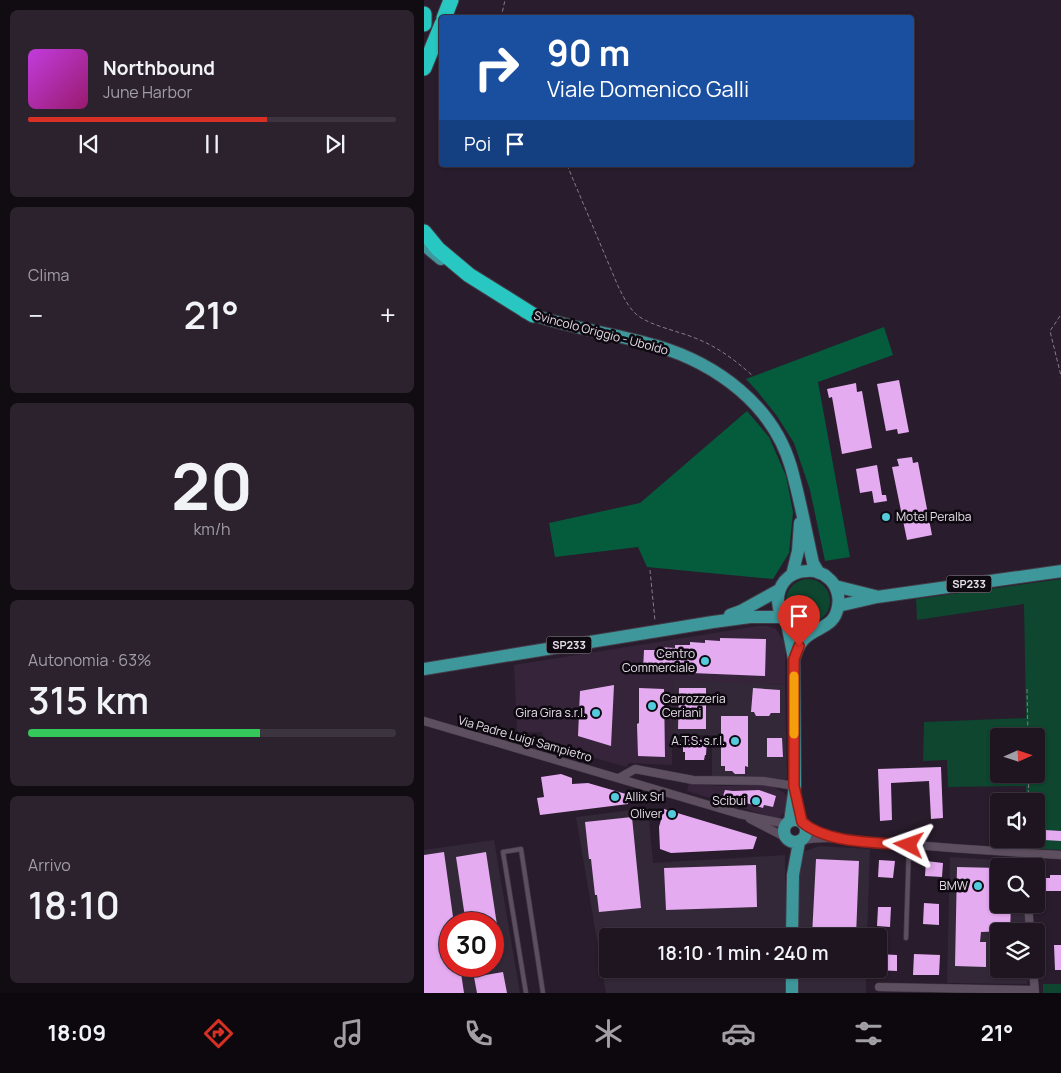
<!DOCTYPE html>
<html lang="it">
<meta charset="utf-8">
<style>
:root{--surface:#1f1521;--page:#2c222e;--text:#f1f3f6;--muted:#a19fa5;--line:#3c343f;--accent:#d93025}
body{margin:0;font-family:Manrope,sans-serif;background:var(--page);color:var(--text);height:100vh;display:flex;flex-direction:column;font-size:19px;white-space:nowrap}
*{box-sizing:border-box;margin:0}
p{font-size:16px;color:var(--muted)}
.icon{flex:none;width:28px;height:28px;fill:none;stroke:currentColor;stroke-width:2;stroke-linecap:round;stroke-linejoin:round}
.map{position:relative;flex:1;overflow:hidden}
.sheet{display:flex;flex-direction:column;gap:10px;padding:10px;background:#110c12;width:424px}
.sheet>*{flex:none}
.guide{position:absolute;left:15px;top:15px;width:475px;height:152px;border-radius:5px;box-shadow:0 1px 4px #0004,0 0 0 1px var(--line);background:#1a4fa0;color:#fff;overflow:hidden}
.needle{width:32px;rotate:87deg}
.tools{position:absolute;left:566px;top:728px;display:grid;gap:10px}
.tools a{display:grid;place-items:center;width:55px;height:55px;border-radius:5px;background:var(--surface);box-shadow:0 1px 4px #0004,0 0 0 1px var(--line);font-size:25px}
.speed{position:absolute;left:15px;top:912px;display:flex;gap:10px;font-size:25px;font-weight:700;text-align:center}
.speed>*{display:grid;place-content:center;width:65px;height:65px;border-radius:50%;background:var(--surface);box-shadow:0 1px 4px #0004,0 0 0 1px var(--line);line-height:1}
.speed .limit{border:8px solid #d22;background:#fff;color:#111}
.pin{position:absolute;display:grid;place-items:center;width:42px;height:42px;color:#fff;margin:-51px -21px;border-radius:50% 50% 50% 0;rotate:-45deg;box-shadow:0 0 5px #0007}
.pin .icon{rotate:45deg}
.me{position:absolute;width:55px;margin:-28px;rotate:274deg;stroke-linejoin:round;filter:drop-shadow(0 0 4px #0008)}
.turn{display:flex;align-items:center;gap:18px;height:105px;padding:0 25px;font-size:22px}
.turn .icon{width:65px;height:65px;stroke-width:2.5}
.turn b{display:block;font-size:35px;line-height:42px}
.then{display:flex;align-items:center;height:48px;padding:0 25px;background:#0003;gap:10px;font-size:19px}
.big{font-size:38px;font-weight:600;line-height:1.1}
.sheet .widget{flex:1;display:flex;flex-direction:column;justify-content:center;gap:8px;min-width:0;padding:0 18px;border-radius:8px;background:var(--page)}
.sheet .dial{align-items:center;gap:0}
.dial b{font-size:65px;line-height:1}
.song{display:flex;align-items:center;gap:15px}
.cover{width:60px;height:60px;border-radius:8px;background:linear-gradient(135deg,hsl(290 70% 55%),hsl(320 70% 35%))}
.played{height:5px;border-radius:2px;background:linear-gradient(90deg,var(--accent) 65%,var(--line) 65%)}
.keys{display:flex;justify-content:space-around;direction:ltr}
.heat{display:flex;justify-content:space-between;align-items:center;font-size:28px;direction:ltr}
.charge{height:8px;border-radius:4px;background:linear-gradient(90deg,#34c759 63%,var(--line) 0)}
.trip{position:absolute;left:175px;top:928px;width:288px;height:50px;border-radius:5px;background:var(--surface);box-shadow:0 1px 4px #0004,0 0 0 1px var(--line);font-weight:600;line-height:50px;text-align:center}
.menu{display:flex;height:80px;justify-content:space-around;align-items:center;background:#0c080d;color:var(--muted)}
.menu .icon{width:35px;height:35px}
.menu .active{color:var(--accent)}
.menu b{font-size:22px;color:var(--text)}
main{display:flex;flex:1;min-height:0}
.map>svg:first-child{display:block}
.built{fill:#36253a}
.industrial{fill:#332837;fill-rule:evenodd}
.green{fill:#0e462f;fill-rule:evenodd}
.forest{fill:#045c3d}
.building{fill:#e5abf1}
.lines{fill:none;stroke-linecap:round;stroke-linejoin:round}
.lane-casing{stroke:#443a47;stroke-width:5.5}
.street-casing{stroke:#443a47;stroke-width:9}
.primary-casing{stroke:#443a47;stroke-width:14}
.highway-casing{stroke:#443a47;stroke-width:17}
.path{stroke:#877c89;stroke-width:1;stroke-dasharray:4 2.5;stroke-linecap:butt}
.lane{stroke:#5d4e60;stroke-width:4}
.street{stroke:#5d4e60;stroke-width:8}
.primary{stroke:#3d979b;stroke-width:12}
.highway{stroke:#28c7c2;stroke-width:15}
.route-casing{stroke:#8d1f18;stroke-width:12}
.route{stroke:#d93025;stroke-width:9}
.slow{stroke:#f59e0b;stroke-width:9}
.poi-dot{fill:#54cadd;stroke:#0e0910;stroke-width:2}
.labels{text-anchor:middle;stroke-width:5;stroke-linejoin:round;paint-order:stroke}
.shield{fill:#0e0910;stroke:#a59da7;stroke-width:1}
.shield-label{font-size:11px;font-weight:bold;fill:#e6dde8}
.street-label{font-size:12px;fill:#e6dde8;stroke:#0e0910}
.poi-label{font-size:12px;fill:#e6dde8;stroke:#0e0910;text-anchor:end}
</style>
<main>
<section class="sheet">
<div class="widget">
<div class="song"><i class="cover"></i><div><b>Northbound</b><p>June Harbor</p></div></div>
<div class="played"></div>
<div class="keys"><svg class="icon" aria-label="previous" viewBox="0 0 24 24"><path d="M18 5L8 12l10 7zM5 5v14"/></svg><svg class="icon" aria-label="pause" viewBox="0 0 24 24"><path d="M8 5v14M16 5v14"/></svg><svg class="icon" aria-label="next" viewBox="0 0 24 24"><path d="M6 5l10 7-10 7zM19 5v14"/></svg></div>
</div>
<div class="widget"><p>Clima</p>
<div class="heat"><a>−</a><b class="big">21°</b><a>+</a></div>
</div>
<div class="widget dial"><b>20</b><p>km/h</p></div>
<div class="widget"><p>Autonomia · 63%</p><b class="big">315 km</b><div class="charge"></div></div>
<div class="widget"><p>Arrivo</p><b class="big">18:10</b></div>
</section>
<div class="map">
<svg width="638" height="993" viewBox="0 0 638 993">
<rect width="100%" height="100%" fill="#291c2c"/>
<!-- built -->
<path class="built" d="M334,626h9l9,3 7,11 2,8v37l-112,-4 -1,84 -43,-2 -3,4 -82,-24 -2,-11 -25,1 -3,-68z
M265,783l32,3 49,-1 14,8 3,4v6l-3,9 -5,7 -92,-28z"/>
<!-- industrial -->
<path class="industrial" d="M249,680l112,5 2,94 -7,3 -68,-4v-43h-40z
M224,808l5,55 132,-8 1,81h-178v33h178l1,24h-181l-30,-176z
M70,840l26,153h-96v-143zM26,924h43v42h-43z
M395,846l51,3 -3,87h-69v-75l5,-9z
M526,857l67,4 2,5h-20v38h24l3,27h-27v38h30l1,10 -4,5 -79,-1z
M375,969h67v24h-67z"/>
<!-- green -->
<path class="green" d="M637,579v271l-37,-2 1,-9h11v-38h-10v-15l-78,1 -1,-27 -24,1 1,-39 102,-4 -2,-114 -107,16 -1,-21zM575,736h37v38h-37z
M362 601a22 22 0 1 1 44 0a22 22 0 1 1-44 0Z
M619,984h18v9h-18z"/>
<!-- forest -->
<path class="forest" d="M460,327l9,28 -75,27 32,175 -25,4 -15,-71 -16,-47 -17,-27 -20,-25 -11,-12z
M323,411l22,26 17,39 7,36 -4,41 -16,26 -126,-12 -9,-20 -83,10 -6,-34 91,-20z"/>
<!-- building -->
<path class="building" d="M475,380l10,52 -11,2 -1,-5 -11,2 -9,-47z
M432,383l1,9 5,-1 10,57 -30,6 -10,-57 -3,1 -2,-9z
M488,457l1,6 5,-1 14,73 -25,5 -15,-73 7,-1 -2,-7z
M453,465l5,30h4l1,6 -13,2 -2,-12 -12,2 -4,-24z
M296,638l46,1 -1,37 -122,-5 1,-21h15v-3l16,1v-3h15v-3l15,1v-3l15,1z
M190,685l-3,61 -33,-10 2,-45z
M215,688l25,1 1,68 -27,-1 -1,-32 2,-1z
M255,688h27v41h-28z
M329,688l27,2v23h-9l-2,3h-13l-2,-4h-3z
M297,716h27v51l-3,-1v8h-10l-3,-3h-7v-5h-4z
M343,738h15l1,19h-16z
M259,739l24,1 -1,15h-1l-1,5h-19v-8h-2z
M517,767l2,51 -12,1 -2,-38 -38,2 1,37 -12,1 -2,-52z
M137,774l11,4v6l16,-1 38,11 2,10 -88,11 -3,-17 7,-1 -3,-20z
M301,790l8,1 26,-1 17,6 -3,11 -9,-2 -1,3 -40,-12z
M240,809l93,28 -4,12 -82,4 -11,-4 -1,-22z
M208,817l9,91 -42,4 -2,-17h-2l-4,-36h-2l-4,-37z
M621,830l17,1v10l-18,-1z
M20,852l10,72h-4v42h10l4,27h-40v-138z
M62,852l11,73 -31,-1 -10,-67z
M392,859l43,2 -3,75h-44z
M455,860l16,1 -2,17 -15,-1z
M502,861l17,2 -1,14 -17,-1z
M332,865l1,42 -91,3 -2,-42z
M533,867l42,1v36h12l-1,27 -29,1 -1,10h6v25l-31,-1z
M626,875h11v16h-24v-13h13z
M500,903l15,1v21l-16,-1z
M454,907h13l-1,20 -13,-1z
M332,932v4h-108v-1z
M630,945h8v25h-7z
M454,954l19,1v16l-23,-1v-1h4z
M490,954l26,1 -1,20h-26z
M188,969h146v5l-146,5z
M387,969h44l-1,6 -43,-3z
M79,972l4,21h-30l-3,-16z"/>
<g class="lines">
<!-- lane casing -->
<g class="lane-casing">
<path id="lane" d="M482,938l3,-93
M102,993l-23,-141 18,-3 22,144"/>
</g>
<!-- street casing -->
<g class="street-casing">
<path id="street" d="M0,721l315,93 47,10
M195,778l16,-9 58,11 70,1 32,5
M326,819l35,18
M380,824l10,6 18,6
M378,840c29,-5 59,1 88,3 57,5 114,9 172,12
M601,853l1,13
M604,904l2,27
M609,969l2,24
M455,987l155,3"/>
</g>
<!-- primary casing -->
<g class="primary-casing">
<path id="primary" d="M0,245l17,14
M101,312c42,16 88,21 132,34 60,18 116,59 134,121 9,32 15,65 22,96l6,10
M368,575l6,-24 2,-28
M411,586l40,10
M414,606l39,-9 185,-26
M306,615l11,-4 38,-21
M363,623l7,36 1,127 -5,35
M370,659c2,-7 5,-15 10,-20 13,-13 31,-11 34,-33 2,-10 -2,-22 -10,-28 -5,-5 -14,-8 -21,-7 -41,1 -38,63 6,61
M0,669l289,-47 37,-5h31
M360 831a11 11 0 1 1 22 0a11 11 0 1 1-22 0Z
M368,936l1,-61 6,-33
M368,993v-24"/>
</g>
<!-- highway casing -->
<g class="highway-casing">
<path id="highway" d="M0,14v10
M20,18l7,-18
M0,68l18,-44
M0,232l14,17 31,26 64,40"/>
</g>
<!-- path -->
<path class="path" d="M77,18l4,-18
M143,165l51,121c5,10 10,21 19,29 14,11 41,16 58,23 23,9 40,22 58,38
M636,316l-10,15 12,49
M226,570l5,51
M603,689l1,47
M604,801l1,-27
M604,846v-7"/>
<!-- lane -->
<use href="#lane" class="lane"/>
<!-- street -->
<use href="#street" class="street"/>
<!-- primary -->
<use href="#primary" class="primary"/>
<!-- highway -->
<use href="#highway" class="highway"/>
</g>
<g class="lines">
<!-- route casing -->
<g class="route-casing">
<path id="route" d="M375,646l-5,13v127l8,36c26,22 74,20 107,23"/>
</g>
<!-- route -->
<use href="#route" class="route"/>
<!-- slow -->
<path class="slow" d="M370,676v58"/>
</g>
<!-- markers -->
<g class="poi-dot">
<circle cx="462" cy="517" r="5"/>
<circle cx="281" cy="661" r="5"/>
<circle cx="228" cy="706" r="5"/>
<circle cx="172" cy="713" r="5"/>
<circle cx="311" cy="741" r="5"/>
<circle cx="191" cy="797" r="5"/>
<circle cx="332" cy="801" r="5"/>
<circle cx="248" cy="814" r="5"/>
<circle cx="554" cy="886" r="5"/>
</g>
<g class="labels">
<!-- shield labels -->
<g class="shield">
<rect x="522.5" y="575.5" width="45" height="17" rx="4"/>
<rect x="122.5" y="636.5" width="45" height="17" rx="4"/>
</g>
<g class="shield-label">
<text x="545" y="588">SP233</text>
<text x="145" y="649">SP233</text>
</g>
<!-- street labels -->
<g class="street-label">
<text transform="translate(177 333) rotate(15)" y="4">Svincolo Origgio - Uboldo</text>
<text transform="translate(101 739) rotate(16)" y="4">Via Padre Luigi Sampietro</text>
</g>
<!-- poi labels -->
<g class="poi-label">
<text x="472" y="521" text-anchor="start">Motel Peralba</text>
<text x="271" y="658">Centro<tspan x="271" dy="14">Commerciale</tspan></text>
<text x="238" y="703" text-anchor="start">Carrozzeria<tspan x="238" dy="14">Ceriani</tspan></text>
<text x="162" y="717">Gira Gira s.r.l.</text>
<text x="301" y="745">A.T.S. s.r.l.</text>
<text x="201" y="801" text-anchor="start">Allix Srl</text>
<text x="322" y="805">Scibui</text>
<text x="238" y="818">Oliver</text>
<text x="544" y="890">BMW</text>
</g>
</g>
</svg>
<div class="tools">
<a><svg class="needle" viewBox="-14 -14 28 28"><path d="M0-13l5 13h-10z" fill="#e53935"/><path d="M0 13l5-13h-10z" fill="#a19fa5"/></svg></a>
<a><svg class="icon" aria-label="sound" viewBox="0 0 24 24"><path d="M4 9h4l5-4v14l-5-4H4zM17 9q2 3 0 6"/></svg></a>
<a><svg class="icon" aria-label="search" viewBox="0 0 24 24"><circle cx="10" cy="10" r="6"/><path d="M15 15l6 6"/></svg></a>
<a><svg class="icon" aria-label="layers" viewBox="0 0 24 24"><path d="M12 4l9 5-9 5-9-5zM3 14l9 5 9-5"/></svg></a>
</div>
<div class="speed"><div class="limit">30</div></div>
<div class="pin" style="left:375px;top:646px;background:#d93025"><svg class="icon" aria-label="arrive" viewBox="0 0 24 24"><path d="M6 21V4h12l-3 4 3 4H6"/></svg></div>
<svg class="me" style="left:485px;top:845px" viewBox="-20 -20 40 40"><path d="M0-17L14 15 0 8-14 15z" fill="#d93025" stroke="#fff" stroke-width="4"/></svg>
<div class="trip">18:10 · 1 min · 240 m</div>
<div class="guide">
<div class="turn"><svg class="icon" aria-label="right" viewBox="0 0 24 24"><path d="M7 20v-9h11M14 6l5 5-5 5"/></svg><div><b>90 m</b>Viale Domenico Galli</div></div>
<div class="then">Poi<svg class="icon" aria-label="arrive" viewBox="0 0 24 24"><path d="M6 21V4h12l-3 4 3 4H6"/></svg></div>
</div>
</div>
</main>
<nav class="menu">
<b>18:09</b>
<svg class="icon active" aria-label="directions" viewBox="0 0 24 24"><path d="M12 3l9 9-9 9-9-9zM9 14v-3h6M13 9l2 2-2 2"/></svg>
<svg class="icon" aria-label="music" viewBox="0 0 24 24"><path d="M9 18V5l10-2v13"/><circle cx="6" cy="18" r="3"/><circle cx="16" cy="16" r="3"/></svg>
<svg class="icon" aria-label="phone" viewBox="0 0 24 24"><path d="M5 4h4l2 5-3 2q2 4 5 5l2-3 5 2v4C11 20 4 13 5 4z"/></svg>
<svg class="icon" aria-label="climate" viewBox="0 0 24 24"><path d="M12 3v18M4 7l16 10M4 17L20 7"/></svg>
<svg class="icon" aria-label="car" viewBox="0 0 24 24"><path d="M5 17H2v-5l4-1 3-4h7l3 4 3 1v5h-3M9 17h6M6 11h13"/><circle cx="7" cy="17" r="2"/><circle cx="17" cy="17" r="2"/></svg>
<svg class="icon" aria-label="filters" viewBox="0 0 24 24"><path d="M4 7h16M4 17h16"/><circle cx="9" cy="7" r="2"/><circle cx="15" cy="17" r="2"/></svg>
<b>21°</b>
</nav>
